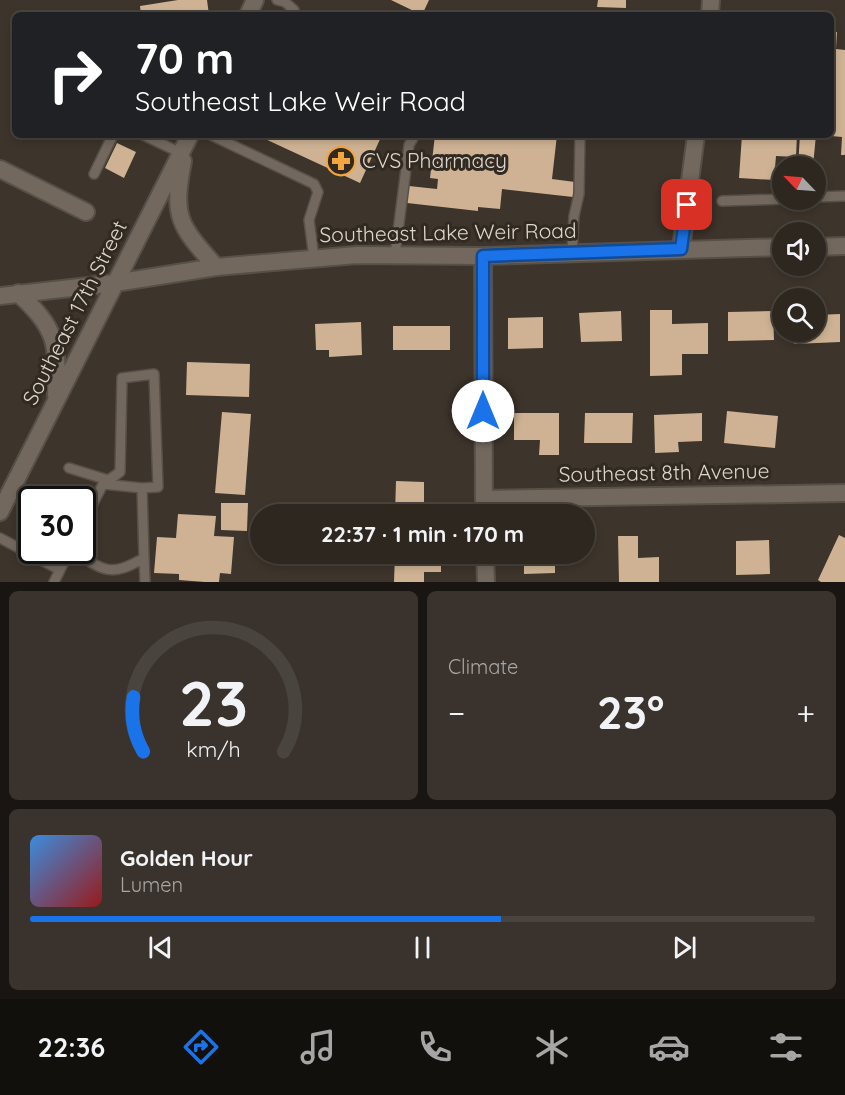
<!DOCTYPE html>
<meta charset="utf-8">
<style>
:root{--surface:#2e2720;--page:#3a332d;--text:#f1f3f6;--muted:#a7a5a5;--line:#49443e;--accent:#1a73e8}
body{margin:0;font-family:Quicksand,sans-serif;background:var(--page);color:var(--text);height:100vh;display:flex;flex-direction:column;font-size:22px;white-space:nowrap}
*{box-sizing:border-box;margin:0}
p{font-size:20px;color:var(--muted)}
.icon{flex:none;width:33px;height:33px;fill:none;stroke:currentColor;stroke-width:2;stroke-linecap:round;stroke-linejoin:round}
.map{position:relative;height:582px;overflow:hidden}
.sheet{display:flex;flex-direction:column;gap:9px;padding:9px;background:#191512;flex:1}
.sheet>*{flex:none}
.hud{position:absolute;left:12px;top:12px;width:822px;height:126px;border-radius:9px;box-shadow:0 3px 9px #0003,0 0 0 2px var(--line);background:#202124;color:#fff;overflow:hidden}
.needle{width:39px;rotate:295deg}
.fabs{position:absolute;left:772px;top:156px;display:grid;gap:12px}
.fabs a{display:grid;place-items:center;width:54px;height:54px;border-radius:50%;background:var(--surface);box-shadow:0 3px 9px #0003,0 0 0 2px var(--line);font-size:30px}
.speed{position:absolute;left:18px;top:486px;display:flex;gap:12px;font-size:30px;font-weight:700;text-align:center}
.speed>*{display:grid;place-content:center;width:78px;height:78px;border-radius:50%;background:var(--surface);box-shadow:0 3px 9px #0003,0 0 0 2px var(--line);line-height:1}
.speed .limit{border:3px solid #111;border-radius:9px;background:#fff;color:#111}
.pin{position:absolute;display:grid;place-items:center;width:51px;height:51px;color:#fff;margin:-26px;border-radius:12px;box-shadow:0 3px 9px #0006}
.me{position:absolute;width:66px;margin:-33px;rotate:0deg;stroke-linejoin:round;filter:drop-shadow(0 0 4px #0008)}
.turn{display:flex;align-items:center;gap:21px;height:126px;padding:0 24px;font-size:27px}
.turn .icon{width:78px;height:78px;stroke-width:2.5}
.turn b{display:block;font-size:42px;line-height:51px}
.big{font-size:45px;font-weight:700;line-height:1.1}
.sheet .tile{flex:1;display:flex;flex-direction:column;justify-content:center;gap:9px;min-width:0;padding:0 21px;border-radius:9px;background:var(--page)}
.sheet .dial{align-items:center;gap:0}
.dial svg{height:156px;overflow:visible;fill:none;stroke:var(--line);stroke-width:7;stroke-linecap:round;text-anchor:middle}
.dial text{fill:var(--text);stroke:none}
.song{display:flex;align-items:center;gap:18px}
.cover{width:72px;height:72px;border-radius:9px;background:linear-gradient(135deg,hsl(210 70% 55%),hsl(0 70% 35%))}
.played{height:6px;border-radius:3px;background:linear-gradient(90deg,var(--accent) 60%,var(--line) 60%)}
.keys{display:flex;justify-content:space-around;direction:ltr}
.heat{display:flex;justify-content:space-between;align-items:center;font-size:33px;direction:ltr}
.sheet .tiles{flex:1;display:grid;gap:9px;grid-template-columns:1fr 1fr}
.tile:last-child{grid-column:span 2}
.trip{position:absolute;left:250px;top:504px;width:345px;height:60px;border-radius:30px;background:var(--surface);box-shadow:0 3px 9px #0003,0 0 0 2px var(--line);font-weight:700;line-height:60px;text-align:center}
.dock{display:flex;height:96px;justify-content:space-around;align-items:center;background:#12100d;color:var(--muted)}
.dock .icon{width:42px;height:42px}
.dock .active{color:var(--accent)}
.dock b{font-size:27px;color:var(--text)}
.map>svg:first-child{display:block}
.building{fill:#ceb293}
.lines{fill:none;stroke-linecap:round;stroke-linejoin:round}
.service-casing{stroke:#575048;stroke-width:12}
.minor-casing{stroke:#575048;stroke-width:20}
.tertiary-casing{stroke:#575048;stroke-width:20}
.secondary-casing{stroke:#575048;stroke-width:20}
.service{stroke:#72685e;stroke-width:9}
.minor{stroke:#72685e;stroke-width:16}
.tertiary{stroke:#72685e;stroke-width:16}
.secondary{stroke:#72685e;stroke-width:16}
.route-casing{stroke:#114b97;stroke-width:15}
.route{stroke:#1a73e8;stroke-width:10}
.labels{text-anchor:middle;stroke-width:6;stroke-linejoin:round;paint-order:stroke}
.poi-label{font-size:21px;fill:#dbd6d0;stroke:#322a21;text-anchor:start}
.street-label{font-size:21px;fill:#dbd6d0;stroke:#322a21}
</style>
<div class="map">
<svg width="845" height="582" viewBox="0 0 845 582">
<rect width="100%" height="100%" fill="#3d342b"/>
<!-- building -->
<path class="building" d="M178,0h29l2,15h-68l-1,-9z
M391,0h38l-7,15z
M598,0h28v8l-29,-1z
M831,32h6l-1,17 9,1v105h-4l1,-18 -11,-1z
M264,135h118l-22,48 -97,-45z
M435,135h122l-5,44 23,3 -2,15 -71,-8 -2,20 -22,-2v4l-71,-8 2,-17 28,3 1,-10 -8,-1z
M742,135h55l-1,22 -20,-1 -2,24 -35,-2z
M800,135h16l-3,31h-15z
M117,143l19,9 -12,26 -19,-10z
M650,310h22v14l36,-1v31h-26v21l-32,1z
M621,311l1,30 -41,1 -2,-29z
M773,311l1,29 -46,1v-29z
M840,314v28l-46,2v-12h22v-17z
M543,317v31l-35,1v-31z
M361,322l1,33 -33,2v-7h-13l-1,-26z
M393,326h57v24h-57z
M187,362l63,2 -1,33 -63,-2z
M727,411l51,5 -3,32 -51,-5z
M222,412l29,2 -6,81 -30,-2z
M514,413h45v42h-20l1,-15h-26z
M585,413h48l-1,30h-48z
M702,413v28l-24,1 1,10 -24,1 -1,-38z
M396,481l28,1v32h-29z
M221,503h27l-1,28 -26,-1z
M178,514l38,2 -2,20 20,1 -3,37 -11,-1 -1,9h-14l-26,-2v-6l-25,-1 3,-36 19,1z
M839,535l6,3v44h-24l-3,-2z
M618,536h20v22l21,-1v25h-40z
M769,540l1,34 -34,1v-34z
M395,554h46v18h-17v10h-30z
M524,554h31v19l-31,1z"/>
<g class="lines">
<!-- service casing -->
<g class="service-casing">
<path id="service" d="M277,0l8,2 9,8 -1,5
M143,135l38,18
M211,135l103,49 4,8 -9,28 5,38
M94,174l19,-39
M816,197l29,-1
M722,201l61,-2
M572,253l2,-37 5,-22 1,-59
M395,255l14,-110 6,-10
M69,468l39,12
M103,484l39,4
M0,538l60,32
M73,550c31,22 38,27 71,8l-2,-70 16,-1 -4,-113 -32,4 -2,94 -17,12 -21,41
M144,558l1,24
M54,582l16,-32"/>
</g>
<!-- minor casing -->
<g class="minor-casing">
<path id="minor" d="M0,169l86,43
M483,256l1,258
M484,499l361,-6
M485,554l1,28"/>
</g>
<!-- tertiary casing -->
<g class="tertiary-casing">
<path id="tertiary" d="M710,15l1,-15
M681,249l15,-114"/>
</g>
<!-- secondary casing -->
<g class="secondary-casing">
<path id="secondary" d="M248,15l7,-15
M183,161c-11,57 -4,64 33,106
M816,247l29,-1
M18,293c39,36 40,50 38,102
M0,296l115,-13 101,-16 141,-12 126,1 300,-9
M0,512l190,-377"/>
</g>
<!-- service -->
<use href="#service" class="service"/>
<!-- minor -->
<use href="#minor" class="minor"/>
<!-- tertiary -->
<use href="#tertiary" class="tertiary"/>
<!-- secondary -->
<use href="#secondary" class="secondary"/>
</g>
<g class="lines">
<!-- route casing -->
<g class="route-casing">
<path id="route" d="M483,411v-155l198,-7 6,-44"/>
</g>
<!-- route -->
<use href="#route" class="route"/>
</g>
<!-- icons -->
<defs>
<g id="pharmacy-ring" transform="scale(1.5)"><circle r="9.5" fill="#322a21" stroke="#f2a541" stroke-width="1.5"/><path d="M-2-6h4v4h4v4h-4v4h-4v-4h-4v-4h4Z" fill="#f2a541"/></g>
</defs>
<g fill-rule="evenodd">
<use href="#pharmacy-ring" x="341" y="161"/>
</g>
<g class="labels">
<!-- poi labels -->
<g class="poi-label">
<text x="362" y="168">CVS Pharmacy</text>
</g>
<!-- street labels -->
<g class="street-label">
<text transform="translate(448 233) rotate(-1)" y="7">Southeast Lake Weir Road</text>
<text transform="translate(75 313) rotate(-63)" y="7">Southeast 17th Street</text>
<text transform="translate(664 473) rotate(-1)" y="7">Southeast 8th Avenue</text>
</g>
</g>
</svg>
<div class="fabs">
<a><svg class="needle" viewBox="-14 -14 28 28"><path d="M0-13l5 13h-10z" fill="#e53935"/><path d="M0 13l5-13h-10z" fill="#a7a5a5"/></svg></a>
<a><svg class="icon" aria-label="sound" viewBox="0 0 24 24"><path d="M4 9h4l5-4v14l-5-4H4zM17 9q2 3 0 6"/></svg></a>
<a><svg class="icon" aria-label="search" viewBox="0 0 24 24"><circle cx="10" cy="10" r="6"/><path d="M15 15l6 6"/></svg></a>
</div>
<div class="speed"><div class="limit">30</div></div>
<div class="pin" style="left:687px;top:205px;background:#d93025"><svg class="icon" aria-label="arrive" viewBox="0 0 24 24"><path d="M6 21V4h12l-3 4 3 4H6"/></svg></div>
<svg class="me" style="left:483px;top:411px" viewBox="-20 -20 40 40"><circle r="19" fill="#fff"/><path d="M0-13L10 11 0 6-10 11z" fill="#1a73e8"/></svg>
<div class="trip">22:37 · 1 min · 170 m</div>
<div class="hud">
<div class="turn"><svg class="icon" aria-label="right" viewBox="0 0 24 24"><path d="M7 20v-9h11M14 6l5 5-5 5"/></svg><div><b>70 m</b>Southeast Lake Weir Road</div></div>
</div>
</div>
<section class="sheet">
<div class="tiles">
<div class="tile dial"><svg viewBox="0 0 100 80">
<path d="M14 69A42 42 0 1 1 86 69"/>
<path d="M14 69A42 42 0 0 1 9 41" stroke="#1a73e8"/>
<text x="50" y="56" font-size="32" font-weight="700">23</text>
<text x="50" y="72" font-size="11">km/h</text>
</svg></div>
<div class="tile"><p>Climate</p>
<div class="heat"><a>−</a><b class="big">23°</b><a>+</a></div>
</div>
<div class="tile">
<div class="song"><i class="cover"></i><div><b>Golden Hour</b><p>Lumen</p></div></div>
<div class="played"></div>
<div class="keys"><svg class="icon" aria-label="previous" viewBox="0 0 24 24"><path d="M18 5L8 12l10 7zM5 5v14"/></svg><svg class="icon" aria-label="pause" viewBox="0 0 24 24"><path d="M8 5v14M16 5v14"/></svg><svg class="icon" aria-label="next" viewBox="0 0 24 24"><path d="M6 5l10 7-10 7zM19 5v14"/></svg></div>
</div>
</div>
</section>
<nav class="dock">
<b>22:36</b>
<svg class="icon active" aria-label="directions" viewBox="0 0 24 24"><path d="M12 3l9 9-9 9-9-9zM9 14v-3h6M13 9l2 2-2 2"/></svg>
<svg class="icon" aria-label="music" viewBox="0 0 24 24"><path d="M9 18V5l10-2v13"/><circle cx="6" cy="18" r="3"/><circle cx="16" cy="16" r="3"/></svg>
<svg class="icon" aria-label="phone" viewBox="0 0 24 24"><path d="M5 4h4l2 5-3 2q2 4 5 5l2-3 5 2v4C11 20 4 13 5 4z"/></svg>
<svg class="icon" aria-label="climate" viewBox="0 0 24 24"><path d="M12 3v18M4 7l16 10M4 17L20 7"/></svg>
<svg class="icon" aria-label="car" viewBox="0 0 24 24"><path d="M5 17H2v-5l4-1 3-4h7l3 4 3 1v5h-3M9 17h6M6 11h13"/><circle cx="7" cy="17" r="2"/><circle cx="17" cy="17" r="2"/></svg>
<svg class="icon" aria-label="filters" viewBox="0 0 24 24"><path d="M4 7h16M4 17h16"/><circle cx="9" cy="7" r="2"/><circle cx="15" cy="17" r="2"/></svg>
</nav>
